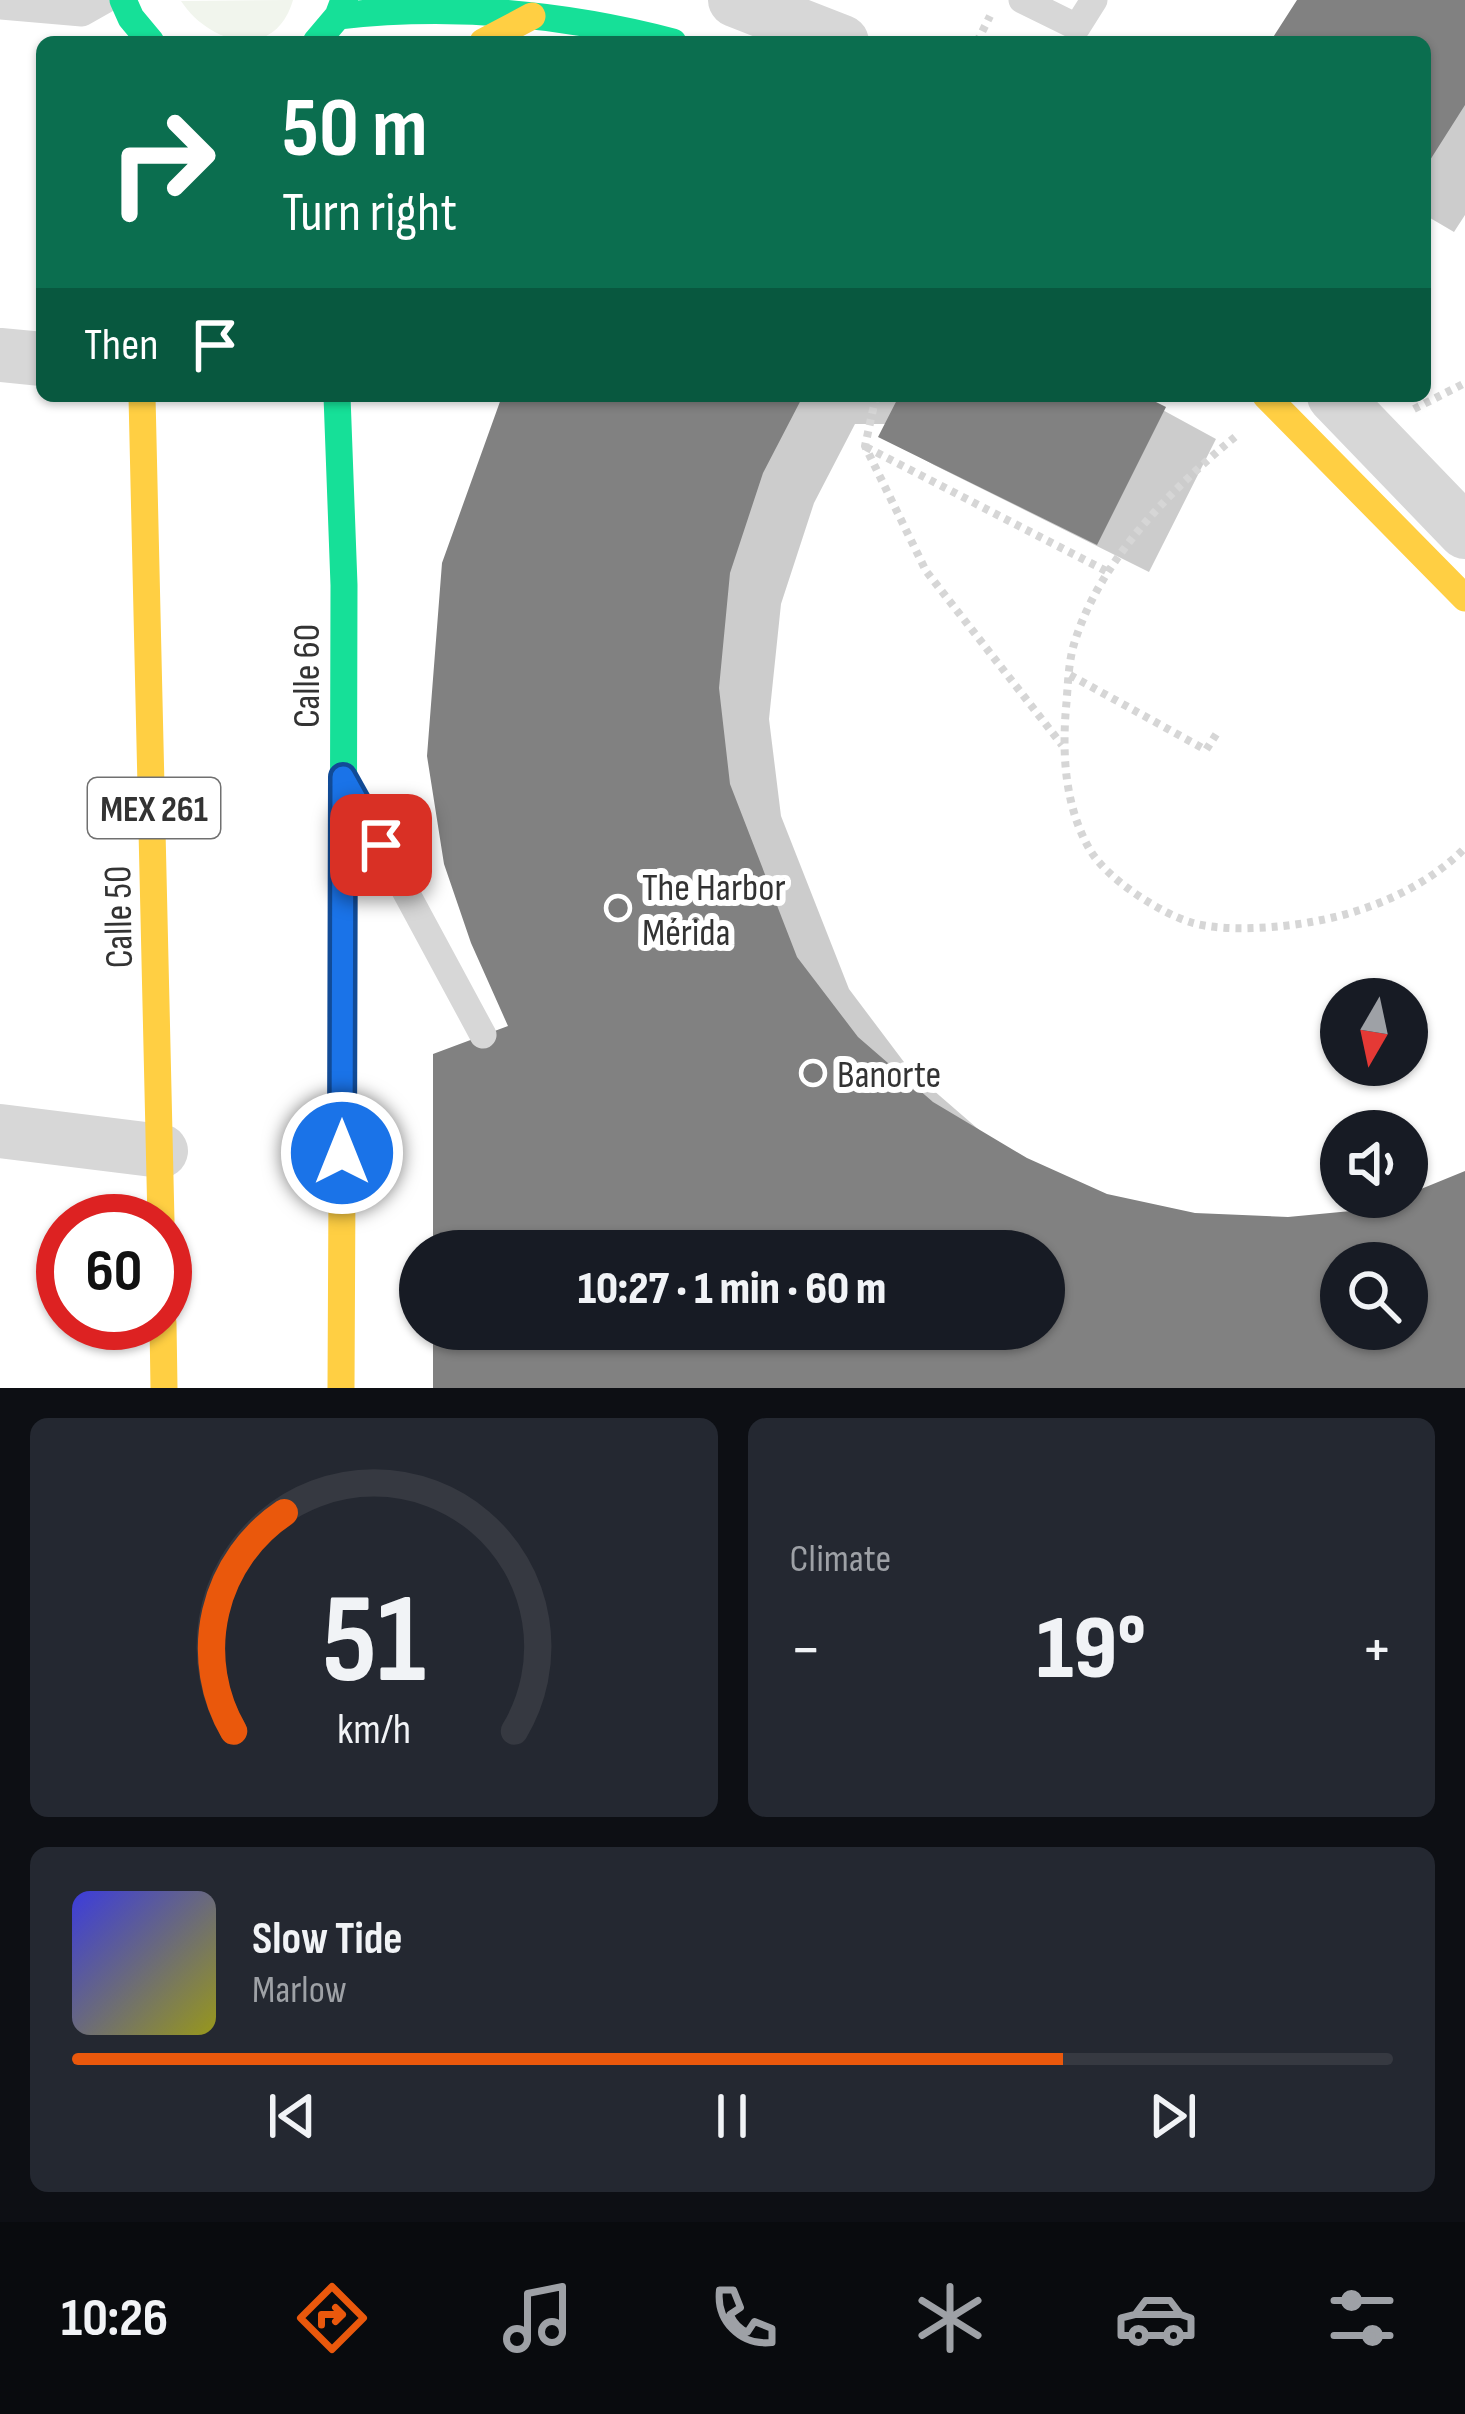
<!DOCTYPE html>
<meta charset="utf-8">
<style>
:root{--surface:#171b24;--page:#242831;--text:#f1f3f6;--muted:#9ea1a6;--line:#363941;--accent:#ea580c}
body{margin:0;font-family:"Sofia Sans Condensed",sans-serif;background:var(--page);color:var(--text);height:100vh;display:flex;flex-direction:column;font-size:45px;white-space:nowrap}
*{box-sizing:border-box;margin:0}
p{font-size:39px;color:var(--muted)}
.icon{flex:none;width:66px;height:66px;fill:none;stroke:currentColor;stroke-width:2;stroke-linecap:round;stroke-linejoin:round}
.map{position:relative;height:1388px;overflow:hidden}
.panel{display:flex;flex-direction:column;gap:30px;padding:30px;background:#0d0f14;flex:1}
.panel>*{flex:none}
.hud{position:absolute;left:36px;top:36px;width:1395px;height:366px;border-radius:18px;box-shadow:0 3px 9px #0004;background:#0b6e4f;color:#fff;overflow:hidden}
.needle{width:78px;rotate:189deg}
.tools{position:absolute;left:1320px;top:978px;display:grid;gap:24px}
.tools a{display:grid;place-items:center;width:108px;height:108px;border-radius:50%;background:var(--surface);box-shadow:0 3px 9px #0004;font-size:60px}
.speed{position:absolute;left:36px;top:1194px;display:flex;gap:24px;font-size:60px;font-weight:700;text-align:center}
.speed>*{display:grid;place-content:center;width:156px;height:156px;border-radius:50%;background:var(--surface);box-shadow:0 3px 9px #0004;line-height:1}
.speed .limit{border:18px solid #d22;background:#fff;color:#111}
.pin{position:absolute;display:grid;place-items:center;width:102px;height:102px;color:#fff;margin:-51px;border-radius:24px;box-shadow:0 6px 18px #0006}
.me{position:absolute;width:132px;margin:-66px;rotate:0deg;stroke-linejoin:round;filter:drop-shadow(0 0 9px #0008)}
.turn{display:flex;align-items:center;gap:42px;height:252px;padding:0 48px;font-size:54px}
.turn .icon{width:156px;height:156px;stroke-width:2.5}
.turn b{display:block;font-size:84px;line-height:102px}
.then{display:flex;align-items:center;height:114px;padding:0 48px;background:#0003;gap:24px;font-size:45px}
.big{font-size:90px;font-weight:800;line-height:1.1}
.panel .tile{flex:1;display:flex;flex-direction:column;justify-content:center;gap:18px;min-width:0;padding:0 42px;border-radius:18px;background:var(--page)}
.panel .dial{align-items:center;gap:0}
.dial svg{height:312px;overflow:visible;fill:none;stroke:var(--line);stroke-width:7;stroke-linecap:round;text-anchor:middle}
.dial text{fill:var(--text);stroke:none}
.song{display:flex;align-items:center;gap:36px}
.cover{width:144px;height:144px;border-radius:18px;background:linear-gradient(135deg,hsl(240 70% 55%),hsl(60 70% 35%))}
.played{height:12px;border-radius:6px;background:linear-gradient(90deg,var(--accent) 75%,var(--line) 75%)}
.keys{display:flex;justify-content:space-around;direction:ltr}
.heat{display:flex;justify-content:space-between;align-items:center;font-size:66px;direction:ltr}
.panel .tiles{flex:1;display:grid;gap:30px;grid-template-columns:1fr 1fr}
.tile:last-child{grid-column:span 2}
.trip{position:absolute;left:399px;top:1230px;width:666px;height:120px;border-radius:60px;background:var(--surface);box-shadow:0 3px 9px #0004;font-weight:800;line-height:120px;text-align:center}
.dock{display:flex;height:192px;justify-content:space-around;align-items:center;background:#090b0e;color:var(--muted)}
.dock .icon{width:84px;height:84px}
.dock .selected{color:var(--accent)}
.dock b{font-size:54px;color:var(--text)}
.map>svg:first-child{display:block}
.green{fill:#f1f5ed}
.shadow{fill:#0003;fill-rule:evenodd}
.building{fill:#818181;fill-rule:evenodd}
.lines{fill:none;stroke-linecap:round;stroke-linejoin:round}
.path{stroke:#d6d6d6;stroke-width:8;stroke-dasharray:6 6;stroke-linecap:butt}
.lane{stroke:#d7d7d7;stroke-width:27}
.street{stroke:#d7d7d7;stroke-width:54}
.fast{stroke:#16e098;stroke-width:27}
.slow{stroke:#ffcf43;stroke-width:27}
.route-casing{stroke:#114b97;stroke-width:30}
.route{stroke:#1a73e8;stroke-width:21}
.poi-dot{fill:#7a7a7a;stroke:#fff;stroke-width:4.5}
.labels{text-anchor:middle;stroke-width:12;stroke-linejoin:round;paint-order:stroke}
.shield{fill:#fff;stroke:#707070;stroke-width:3}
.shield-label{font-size:36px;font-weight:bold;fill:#333}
.street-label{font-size:39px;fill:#333;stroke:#fff}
.poi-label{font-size:39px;fill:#333;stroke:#fff;text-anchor:start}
</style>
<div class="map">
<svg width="1465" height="1388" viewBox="0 0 1465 1388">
<rect width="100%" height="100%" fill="#fff"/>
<!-- green -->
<path class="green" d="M293,0c-18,62 -83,45 -112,1z"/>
<!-- shadow -->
<path class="shadow" d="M1301,0h164v215l-11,17 -29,-17v-173h-151z
M506,396h631l79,43 -67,133 -215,-107 -52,-29 6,-12h-33l-41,79 -33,101 -12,115 12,97 68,173 61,81 75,65 48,29 73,33 89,19 94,4 84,-8 92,-38v214l-1029,-59h608v-78h-608l76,-223zM1341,1263h66v66h-66z"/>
<!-- building -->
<path class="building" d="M1297,0h168v105l-40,63v-126h-155z
M502,396h301l-40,77 -33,100 -11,115 11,96 67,173 61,80 75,65 94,56 80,36 88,19 93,4 84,-8 93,-38v217h-1032v-59h611v-78h-611v-197l75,-28 -37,-83 -27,-79 -17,-108 15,-193zM1341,1263h66v66h-66z
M899,396h245l22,11 -69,138 -219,-108z"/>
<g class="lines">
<!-- path -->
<path class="path" d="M977,42l13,-26
M876,396l-11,50 61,125 136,174
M1414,409l51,-26
M1235,437c-65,53 -136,124 -161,207 -6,20 -6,43 -8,64 -4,47 -1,99 24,142 17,29 71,64 103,73 33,9 85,5 118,-1 57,-10 113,-33 154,-74
M866,447l242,125
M1070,675l136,75 11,-17"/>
<!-- lane -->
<path class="lane" d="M1022,0l55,27 17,-27
M0,6l82,7 23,-13
M360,807l123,228"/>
<!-- street -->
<path class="street" d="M735,0l107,42
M0,355l42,4
M1334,396l131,136
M0,1131l161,20"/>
<!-- fast -->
<path class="fast" d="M123,0l8,18 20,24
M338,16c114,-13 224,-3 335,26
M316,42l22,-26 6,-16
M337,396l7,189 -1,398"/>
<!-- slow -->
<path class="slow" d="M483,42l49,-26
M142,396l19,825
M1266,396l199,202
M163,1323l1,65
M341,1388l2,-405"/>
</g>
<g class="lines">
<!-- route casing -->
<g class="route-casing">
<path id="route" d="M342,1153l1,-376 38,68"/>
</g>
<!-- route -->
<use href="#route" class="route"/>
</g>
<!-- markers -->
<g class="poi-dot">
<circle cx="618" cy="908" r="12"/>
<circle cx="813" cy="1073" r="12"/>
</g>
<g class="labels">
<!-- shield labels -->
<rect class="shield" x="88" y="778" width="132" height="60" rx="9"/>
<g class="shield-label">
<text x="154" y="821">MEX 261</text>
</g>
<!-- street labels -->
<g class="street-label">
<text transform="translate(305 676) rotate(-90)" y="14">Calle 60</text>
<text transform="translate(117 917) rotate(-91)" y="14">Calle 50</text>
</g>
<!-- poi labels -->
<g class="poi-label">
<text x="642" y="900">The Harbor<tspan x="642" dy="45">Mérida</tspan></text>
<text x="837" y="1087">Banorte</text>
</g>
</g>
</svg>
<div class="tools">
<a><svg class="needle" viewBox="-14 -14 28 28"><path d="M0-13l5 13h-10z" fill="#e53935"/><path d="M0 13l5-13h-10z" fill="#9ea1a6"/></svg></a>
<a><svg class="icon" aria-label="sound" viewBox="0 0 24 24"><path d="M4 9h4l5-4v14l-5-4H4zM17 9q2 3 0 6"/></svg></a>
<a><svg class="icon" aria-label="search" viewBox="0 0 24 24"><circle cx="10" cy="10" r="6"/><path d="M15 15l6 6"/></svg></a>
</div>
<div class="speed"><div class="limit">60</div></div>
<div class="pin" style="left:381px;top:845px;background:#d93025"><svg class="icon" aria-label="arrive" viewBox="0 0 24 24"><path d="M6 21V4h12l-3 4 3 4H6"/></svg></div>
<svg class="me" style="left:342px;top:1153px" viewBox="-20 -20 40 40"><circle r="17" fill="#1a73e8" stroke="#fff" stroke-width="3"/><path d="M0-11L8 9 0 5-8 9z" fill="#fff"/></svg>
<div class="trip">10:27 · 1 min · 60 m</div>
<div class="hud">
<div class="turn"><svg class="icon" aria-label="right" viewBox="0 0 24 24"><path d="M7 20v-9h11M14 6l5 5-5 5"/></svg><div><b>50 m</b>Turn right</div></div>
<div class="then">Then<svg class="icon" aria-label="arrive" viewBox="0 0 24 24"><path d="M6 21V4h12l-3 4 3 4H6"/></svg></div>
</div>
</div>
<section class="panel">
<div class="tiles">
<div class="tile dial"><svg viewBox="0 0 100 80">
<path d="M14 69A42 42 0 1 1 86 69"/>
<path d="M14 69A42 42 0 0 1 27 13" stroke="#ea580c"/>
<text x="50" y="56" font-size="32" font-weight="700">51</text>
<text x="50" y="72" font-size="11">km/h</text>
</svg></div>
<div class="tile"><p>Climate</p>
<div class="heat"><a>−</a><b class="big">19°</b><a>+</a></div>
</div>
<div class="tile">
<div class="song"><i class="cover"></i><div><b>Slow Tide</b><p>Marlow</p></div></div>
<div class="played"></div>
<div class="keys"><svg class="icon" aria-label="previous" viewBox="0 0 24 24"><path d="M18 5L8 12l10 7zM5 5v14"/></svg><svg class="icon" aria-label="pause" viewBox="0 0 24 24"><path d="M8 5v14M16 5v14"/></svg><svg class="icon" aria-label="next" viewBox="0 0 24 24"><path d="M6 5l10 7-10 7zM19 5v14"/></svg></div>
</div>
</div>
</section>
<nav class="dock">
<b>10:26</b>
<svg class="icon selected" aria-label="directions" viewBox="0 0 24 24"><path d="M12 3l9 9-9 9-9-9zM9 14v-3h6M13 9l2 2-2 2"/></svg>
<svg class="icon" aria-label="music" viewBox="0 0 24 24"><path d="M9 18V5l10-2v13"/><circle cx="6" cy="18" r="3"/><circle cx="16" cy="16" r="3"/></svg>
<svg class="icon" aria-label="phone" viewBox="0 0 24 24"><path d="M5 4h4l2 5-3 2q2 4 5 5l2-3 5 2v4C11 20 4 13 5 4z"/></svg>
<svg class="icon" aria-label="climate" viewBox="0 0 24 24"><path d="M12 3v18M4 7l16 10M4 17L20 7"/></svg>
<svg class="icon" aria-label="car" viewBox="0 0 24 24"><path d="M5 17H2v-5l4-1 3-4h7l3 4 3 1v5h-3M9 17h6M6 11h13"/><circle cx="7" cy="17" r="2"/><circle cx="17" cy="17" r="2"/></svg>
<svg class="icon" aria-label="filters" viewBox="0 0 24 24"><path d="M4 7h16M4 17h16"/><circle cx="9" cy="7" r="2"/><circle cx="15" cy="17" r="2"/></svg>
</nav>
